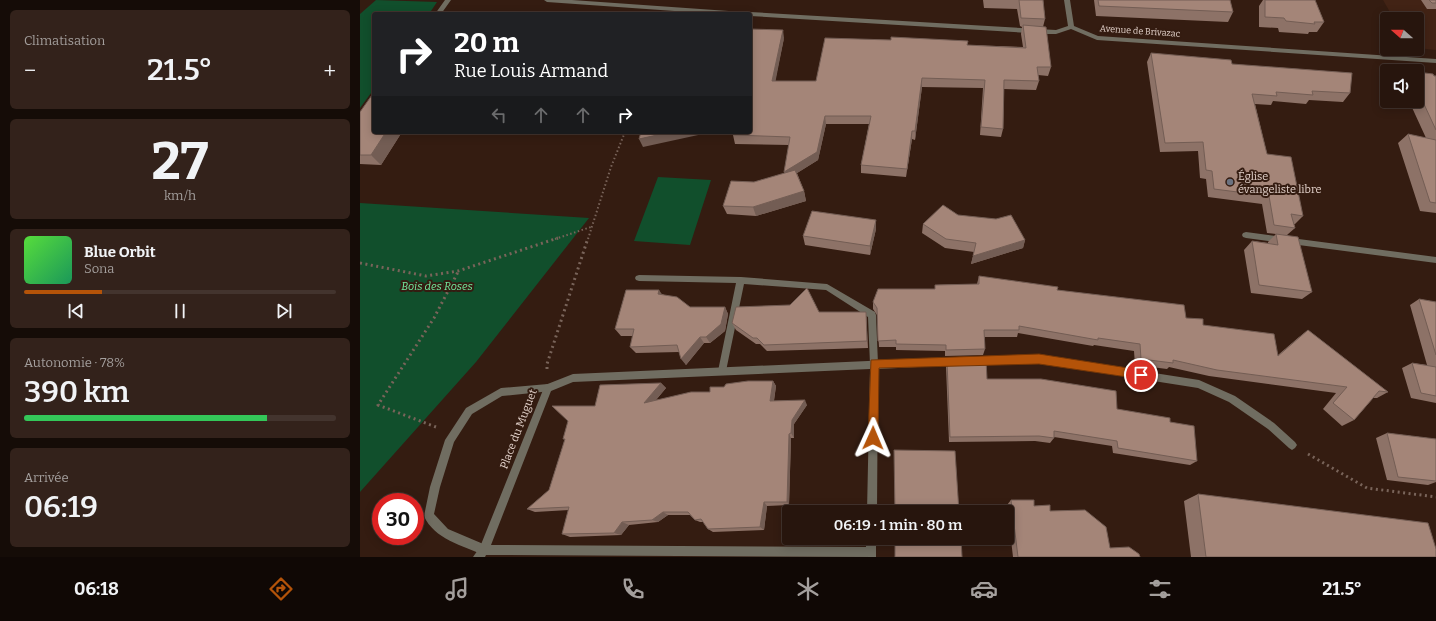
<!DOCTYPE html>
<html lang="fr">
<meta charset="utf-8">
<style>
:root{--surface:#27150d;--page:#33221b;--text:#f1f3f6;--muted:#a49f9d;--line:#43342e;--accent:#b45309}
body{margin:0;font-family:Bitter,serif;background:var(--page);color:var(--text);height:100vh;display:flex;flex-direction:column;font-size:15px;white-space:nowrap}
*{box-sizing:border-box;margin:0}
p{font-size:13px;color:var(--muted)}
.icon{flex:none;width:22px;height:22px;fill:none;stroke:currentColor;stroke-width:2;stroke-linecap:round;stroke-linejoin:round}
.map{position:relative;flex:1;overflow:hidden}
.details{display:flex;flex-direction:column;gap:10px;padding:10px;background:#150c07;width:360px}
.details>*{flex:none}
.hud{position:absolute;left:12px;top:12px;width:380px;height:122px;border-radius:4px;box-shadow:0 2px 10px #0003,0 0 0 1px var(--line);background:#202124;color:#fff;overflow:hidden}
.needle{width:26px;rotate:291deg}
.buttons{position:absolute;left:1020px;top:12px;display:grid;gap:8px}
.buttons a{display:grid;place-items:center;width:44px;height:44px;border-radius:4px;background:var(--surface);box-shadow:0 2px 10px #0003,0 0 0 1px var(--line);font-size:20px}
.speed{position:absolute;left:12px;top:493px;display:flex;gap:8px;font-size:20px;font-weight:700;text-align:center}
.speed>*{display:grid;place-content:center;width:52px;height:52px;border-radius:50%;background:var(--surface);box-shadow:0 2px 10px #0003,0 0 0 1px var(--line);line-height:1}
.speed .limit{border:6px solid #d22;background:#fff;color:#111}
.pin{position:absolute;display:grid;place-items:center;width:34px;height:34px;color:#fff;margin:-17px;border:2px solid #fff;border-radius:50%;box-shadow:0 1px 4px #0007}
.me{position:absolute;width:44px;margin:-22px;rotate:1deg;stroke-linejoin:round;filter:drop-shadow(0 0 3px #0008)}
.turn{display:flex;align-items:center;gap:14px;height:84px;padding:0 16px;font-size:18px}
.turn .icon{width:52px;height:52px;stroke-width:2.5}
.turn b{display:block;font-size:28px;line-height:34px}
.lanes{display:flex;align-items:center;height:38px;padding:0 16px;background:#0003;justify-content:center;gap:20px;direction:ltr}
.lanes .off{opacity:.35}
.big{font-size:30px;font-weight:600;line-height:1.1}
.details .card{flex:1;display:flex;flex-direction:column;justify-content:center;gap:6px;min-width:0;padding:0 14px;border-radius:6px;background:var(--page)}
.details .dial{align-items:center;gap:0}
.dial b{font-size:52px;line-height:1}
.song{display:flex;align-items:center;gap:12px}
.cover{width:48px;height:48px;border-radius:6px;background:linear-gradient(135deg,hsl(110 70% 55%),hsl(150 70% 35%))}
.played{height:4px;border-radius:2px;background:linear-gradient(90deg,var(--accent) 25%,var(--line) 25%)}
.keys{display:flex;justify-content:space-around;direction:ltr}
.heat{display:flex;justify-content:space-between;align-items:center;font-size:22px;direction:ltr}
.charge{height:6px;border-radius:3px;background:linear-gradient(90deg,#34c759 78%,var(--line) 0)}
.trip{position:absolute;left:422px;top:505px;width:232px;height:40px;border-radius:4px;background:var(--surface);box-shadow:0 2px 10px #0003,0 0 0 1px var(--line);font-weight:600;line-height:40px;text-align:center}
.tabs{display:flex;height:64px;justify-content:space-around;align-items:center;background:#100805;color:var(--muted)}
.tabs .icon{width:28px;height:28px}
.tabs .on{color:var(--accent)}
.tabs b{font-size:18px;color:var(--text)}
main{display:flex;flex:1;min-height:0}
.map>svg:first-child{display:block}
.built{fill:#422315}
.green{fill:#114f2c}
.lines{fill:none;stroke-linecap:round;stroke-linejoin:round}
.path-far1{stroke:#79645a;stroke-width:2;stroke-dasharray:1.5 2.5;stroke-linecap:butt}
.path{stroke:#79645a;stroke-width:3;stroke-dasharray:2 3.5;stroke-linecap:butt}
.service{fill:#706d61;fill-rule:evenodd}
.minor{fill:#706d61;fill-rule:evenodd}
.wall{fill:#8d7267}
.shaded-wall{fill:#735d54}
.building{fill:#a48578;stroke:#735d54}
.route{fill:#b45309;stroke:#753606}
.worship-dot{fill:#6b7280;stroke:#341c11;stroke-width:1.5}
.labels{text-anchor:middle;stroke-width:4;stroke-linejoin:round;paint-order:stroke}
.far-street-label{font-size:9px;fill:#e1d0c9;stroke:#341c11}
.poi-label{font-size:11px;fill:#e1d0c9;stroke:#341c11;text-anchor:start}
.park-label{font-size:11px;font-style:italic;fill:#72ea9e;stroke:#341c11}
.street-label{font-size:11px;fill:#e1d0c9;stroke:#341c11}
</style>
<main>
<section class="details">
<div class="card"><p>Climatisation</p>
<div class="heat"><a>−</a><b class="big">21.5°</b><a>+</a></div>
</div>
<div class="card dial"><b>27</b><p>km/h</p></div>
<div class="card">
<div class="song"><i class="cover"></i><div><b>Blue Orbit</b><p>Sona</p></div></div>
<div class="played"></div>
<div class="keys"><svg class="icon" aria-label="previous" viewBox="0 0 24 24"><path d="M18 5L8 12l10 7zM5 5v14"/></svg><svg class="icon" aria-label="pause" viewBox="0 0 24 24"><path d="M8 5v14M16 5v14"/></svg><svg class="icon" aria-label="next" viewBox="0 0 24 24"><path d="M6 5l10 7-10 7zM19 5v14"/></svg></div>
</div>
<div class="card"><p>Autonomie · 78%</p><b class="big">390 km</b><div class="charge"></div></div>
<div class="card"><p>Arrivée</p><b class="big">06:19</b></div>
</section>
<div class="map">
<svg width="1076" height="557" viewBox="0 0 1076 557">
<rect width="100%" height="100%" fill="#341c11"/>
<!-- built -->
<path class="built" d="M1023,0h53v50l-19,-2v-29h-23z"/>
<!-- green -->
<path class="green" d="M16,0l61,2 -8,12h-55v75l-14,19v-94z
M298,177l53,3 -21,65 -56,-4z
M0,203l229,15 -113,144 -116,130z"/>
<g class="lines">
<!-- path-far1 -->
<path class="path-far1" d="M195,239l36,-12
M228,239l23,-72 14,-35"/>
<!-- path -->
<path class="path" d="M0,263l66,13 32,-5 100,-33
M187,369v-5l41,-126
M76,427l-58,-22 56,-87 24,-46
M948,454l59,34 69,9"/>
<!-- service -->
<path class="service" d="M85,0h6l-10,14h-6z
M886,232l190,25v6l-190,-25 -3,-1 -1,-2 1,-2z
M279,275l102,2 86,7 48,28 1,3 2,49 -1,3 -3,1 -3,-1 -1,-3 -2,-47 -42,-27 -82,-6 -18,87 -1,3 -3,1 -3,-1 -1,-3 18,-88 -97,-2 -3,-1 -1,-2 1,-2z
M188,384l3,1 1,3 -1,3 -49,5 -30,18 -18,28 -14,45 -6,27 14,15 40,17 1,4 -1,4 -4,1c-21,-9 -50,-16 -60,-39l6,-29 15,-47 21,-32 35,-20z"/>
<!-- minor -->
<path class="minor" d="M184,0h28l171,12 3,2h-29l-170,-12z
M704,0h6l4,26 24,10 338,23v4l-339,-23 -26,-11 -15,5h-11l-295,-18v-2h-3l3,-2 306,18 12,-4z
M679,355l160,25 36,16 39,27 21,19 2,3 -2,3 -3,2 -3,-2 -21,-19 -39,-27 -31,-14 -159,-25 -62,2 -3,-1 -1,-3 1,-3 3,-1z
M597,357l3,1 1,3 -1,3 -3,1 -79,4 -1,143h-10l3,-143 -297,13 -22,9 -60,154 375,2v-9h10v19l-390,-2 -1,2h-12l7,-10 65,-162 28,-11z"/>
</g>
<!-- wall -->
<path class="wall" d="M623,0h60l2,19 -2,8 8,40 -3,9 -10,-1 1,6 -3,9 -32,-1 -1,40 -2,8 -21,-2 3,-47 -61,-1 -7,53 -3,-1 -6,38 -45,-4v-8l8,-41h-43l-8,36 -21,13 7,18 2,10 -50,15 -29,-2 -4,-8 31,-24 31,-9 4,-28 -54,-1 -2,-9 51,-97 -9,43h41l75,-41 77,1 -1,4 56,2 -2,-13 1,-7 -2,-1 -3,-17 -33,-1z
M734,0h136l3,12 -5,10 -132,-6z
M903,0h52l9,22 -7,10h-8l-1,2 -29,-2 -1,-4 -19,-1v-21z
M1061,0h15v9h-9z
M791,53l199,40 -7,9 -34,-2 -3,4 -33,-3 -2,4 -16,-1 12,50 36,62 -8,8h-1l1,4 -8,7 25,57 -10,7 -51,-6 -7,-43 8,-9 16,2v-1l8,-8 -9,-1 -5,-29 -54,-7 -2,-18 -6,-1 -2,-27 -38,1 -13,-90z
M1057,72l19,4v137l-16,-2 -22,-68 10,-9 18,4 -17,-37h8z
M0,112l14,20h28l-21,33 -21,-1z
M598,215l67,25 -2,8 -52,16 3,-12 -29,-4 -23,-15 1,-9z
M516,220v9l-6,26 -65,-10 -2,-9z
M619,276l78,14 129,28 92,37 21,-18 9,-7 80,62 -11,6h-4l-19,22 -12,6 -19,-17 13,-16 -127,-17 -40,-9 -2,2 -32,-4 -1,-14 -40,-6 -1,1 -75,-13 -1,4h-32v12l-2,6 -38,1v-5l-49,-1v-3h-17l-2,-32 -4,-6v-7l62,-13v-4l42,-1z
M302,294l28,13h35l3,7 -3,17 -15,12h-6l-18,22 -7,-13 -43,1 -6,-6 3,-11h-12l-6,-7z
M1059,299l17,3v101l-25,-5 -9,-30 10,-5 15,2 -17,-60z
M459,312h47l2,36 -101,3 -7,-7h-4l-20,-14 -4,-7z
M587,361l40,18 183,43 27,39 -7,4 -77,-12 -1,-7 -58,-9v1l-4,5 -15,-2 -86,1 -3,-75z
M413,381l3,5 -2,15 33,4 -13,19v14h-3l-2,67 -22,1 -3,24 -51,2 -5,-3 -5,-7h-3l-5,-2 -5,-5h-22l-10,7 -29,3 -8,10 -51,2 -8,-3 7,-24 -34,2 -8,-3 22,-19 16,-51h-2l32,-33 66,-23 5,5 -10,12 54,-8 14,-5z
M1027,433l49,6v43l-8,3 -41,-5 -11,-42z
M838,494l238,63h-245l-7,-56z
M651,500l23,6 16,5 60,37 30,9h-127l-6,-52z"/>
<!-- shaded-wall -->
<path class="shaded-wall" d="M423,30l1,8 -10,51 -2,-8z
M562,78v9l-7,53v-9z
M465,116l1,8 -8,36 -32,20 -2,-8z
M552,131v8l-6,38 1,-8z
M26,132h16l-21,33 -10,-10z
M311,132h41l-69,15 -4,-8z
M444,191l2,10 -50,15 -3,-9z
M516,220v9l-6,26v-9z
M665,240l-2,8 -52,16 2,-8z
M299,290l5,7 -6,-3z
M365,307l3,7 -3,17 -15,12 -4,-6z
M340,337l4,6 -18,22 -5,-6z
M413,381l3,5 -3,20 -3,-5z
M301,383l5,5 -17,20 -5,-5z
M445,400l2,5 -13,19v14l-3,-5 1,-13z
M429,434l2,4 -2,67 -2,-3z
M404,502l3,4 -3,24 -4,-3z
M303,512l5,3 -10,7 -6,-2z
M262,522l7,3 -8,10 -7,-2z"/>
<!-- building -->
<path class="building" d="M659,0h24l2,19 -24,-1z
M738,0h132l3,12 -134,-6z
M905,0h50l9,22h-10l1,2 -29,-3 -2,-3 -19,-1z
M1069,0h7v3h-4z
M663,25l23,2 5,40h-14l2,14 -35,-1 -1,49 -22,-2 4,-47 -63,-2 -7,53h-3l-5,38 -46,-4 10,-49h-46l-8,36 -33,20 6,-35 -57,-2v-3h17v-103l33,1 -11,51h44l9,-43 66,2v-3l77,4 -1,4 59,3z
M791,53l80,7 1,4 120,9 -2,20 -38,-2 1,4 -37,-3 1,4 -25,-2 15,60 24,3 12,59 -12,-2 4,14 -21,-3 -5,-29 -55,-7 -2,-18 -6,-1 -3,-28 -38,1z
M1057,72l16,2 1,2h2v54l-19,-41z
M12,95h2v37h12l-15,23h-11v-43z
M281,132h30l-32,7z
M1048,134l28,6v63l-6,-1z
M435,170l9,21 -51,16 -30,-1 8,-25 23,1z
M583,205l15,10 38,4 15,-4 14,25 -52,16 3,-13 -30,-4 -23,-15z
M452,211l64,9 -6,26 -67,-10z
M916,234l22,3 14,55 -53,-7 -7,-44 26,4z
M619,276l79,11 -1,3 127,15 2,13 17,1v6l71,9 4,22 30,-26 80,62 -9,-1 -25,29 -21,-17 14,-16 -130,-17 -44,-10v3l-32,-4 -1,-15 -42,-6v2l-79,-14v4h-35l1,19 -39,1v-5l-50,-1v-4l-18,1 -1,-33 -4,-6 5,-13h57v-4l44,-1z
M447,288l12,24h47l1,29 -103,4 -7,-7h-4l-21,-15 4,-16 54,-2z
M266,290h33l-1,4 19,3 13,10h35l-4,17 -15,13h-6l-19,22 -4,-14 -47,2 4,-18h-19z
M1059,299l17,3v53z
M626,360l1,19h54l75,12 1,18 53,9v4l24,4 3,35 -79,-13 -1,-7 -63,-10v7l-15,-2 -89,1 -3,-76z
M1052,363l24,4v29l-15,-3z
M388,381h25l-3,20 35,-1 -13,20 -1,13 -2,1 -2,68h-23l-4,25 -52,2 -7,-10 -6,1 -7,-8h-25l-11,8 -30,2 -8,11 -52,1 7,-27 -42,2 22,-19 16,-51h-2l5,-18 -16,-15h43l5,-21 61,-2 -17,20 47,-11h19v-5h14l2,-3z
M1027,433l49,6v42l-38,-4z
M534,450l61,1 4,61h-64z
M838,494l230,29 8,26v8h-230z
M651,500h23v6l16,-1v6l35,-1 21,17 4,21 19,-1 10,7 1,3h-122z
M535,538h66l1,19h-67z"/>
<!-- route -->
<path class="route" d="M679,354l102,16 4,1 1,4 -1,3 -4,1 -102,-15 -160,4 -1,70 -1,4 -4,1 -4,-1 -1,-4 3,-78z"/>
<!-- markers -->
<circle class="worship-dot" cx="870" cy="182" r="4"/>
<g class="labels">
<!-- far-street labels -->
<g class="far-street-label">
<text transform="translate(780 31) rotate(4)" y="3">Avenue de Brivazac</text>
</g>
<!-- poi labels -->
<g class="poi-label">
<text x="878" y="180">Église<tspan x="878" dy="13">évangeliste libre</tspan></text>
</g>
<!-- park labels -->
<g class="park-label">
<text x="77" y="290">Bois des Roses</text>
</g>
<!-- street labels -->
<g class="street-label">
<text transform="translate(158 429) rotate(-69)" y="4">Place du Muguet</text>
</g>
</g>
</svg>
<div class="buttons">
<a><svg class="needle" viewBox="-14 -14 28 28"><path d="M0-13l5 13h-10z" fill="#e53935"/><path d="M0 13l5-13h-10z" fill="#a49f9d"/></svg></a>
<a><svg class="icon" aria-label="sound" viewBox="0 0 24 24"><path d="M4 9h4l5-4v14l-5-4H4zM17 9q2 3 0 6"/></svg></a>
</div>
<div class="speed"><div class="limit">30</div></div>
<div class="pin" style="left:781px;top:375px;background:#d93025"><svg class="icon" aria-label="arrive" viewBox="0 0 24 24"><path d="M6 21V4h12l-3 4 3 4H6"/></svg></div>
<svg class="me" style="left:513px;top:438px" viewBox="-20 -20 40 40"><path d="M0-17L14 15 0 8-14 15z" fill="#b45309" stroke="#fff" stroke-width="4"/></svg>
<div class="trip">06:19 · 1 min · 80 m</div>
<div class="hud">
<div class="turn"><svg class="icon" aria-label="right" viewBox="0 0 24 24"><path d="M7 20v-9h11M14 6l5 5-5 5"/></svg><div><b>20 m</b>Rue Louis Armand</div></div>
<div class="lanes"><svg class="icon off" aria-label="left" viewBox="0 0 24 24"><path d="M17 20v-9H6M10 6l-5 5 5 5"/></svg><svg class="icon off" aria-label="ahead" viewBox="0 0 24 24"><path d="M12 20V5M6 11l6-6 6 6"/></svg><svg class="icon off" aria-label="ahead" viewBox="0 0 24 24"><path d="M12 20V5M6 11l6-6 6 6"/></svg><svg class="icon" aria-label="right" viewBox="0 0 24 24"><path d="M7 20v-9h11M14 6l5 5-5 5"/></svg></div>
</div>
</div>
</main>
<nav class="tabs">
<b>06:18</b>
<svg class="icon on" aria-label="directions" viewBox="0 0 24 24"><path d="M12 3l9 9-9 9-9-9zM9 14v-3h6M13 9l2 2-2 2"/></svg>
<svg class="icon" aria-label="music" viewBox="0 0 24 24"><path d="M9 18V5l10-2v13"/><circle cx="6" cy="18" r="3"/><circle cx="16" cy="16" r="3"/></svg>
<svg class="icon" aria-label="phone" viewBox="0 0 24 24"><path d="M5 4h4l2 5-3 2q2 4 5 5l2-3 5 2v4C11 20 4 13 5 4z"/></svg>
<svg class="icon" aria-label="climate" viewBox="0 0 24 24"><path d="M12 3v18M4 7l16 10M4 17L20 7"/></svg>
<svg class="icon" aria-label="car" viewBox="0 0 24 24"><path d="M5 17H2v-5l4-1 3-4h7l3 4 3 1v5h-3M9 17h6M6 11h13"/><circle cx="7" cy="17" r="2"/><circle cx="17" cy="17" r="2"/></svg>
<svg class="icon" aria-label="filters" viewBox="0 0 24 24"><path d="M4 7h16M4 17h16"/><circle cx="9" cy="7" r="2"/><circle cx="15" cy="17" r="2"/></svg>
<b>21.5°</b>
</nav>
